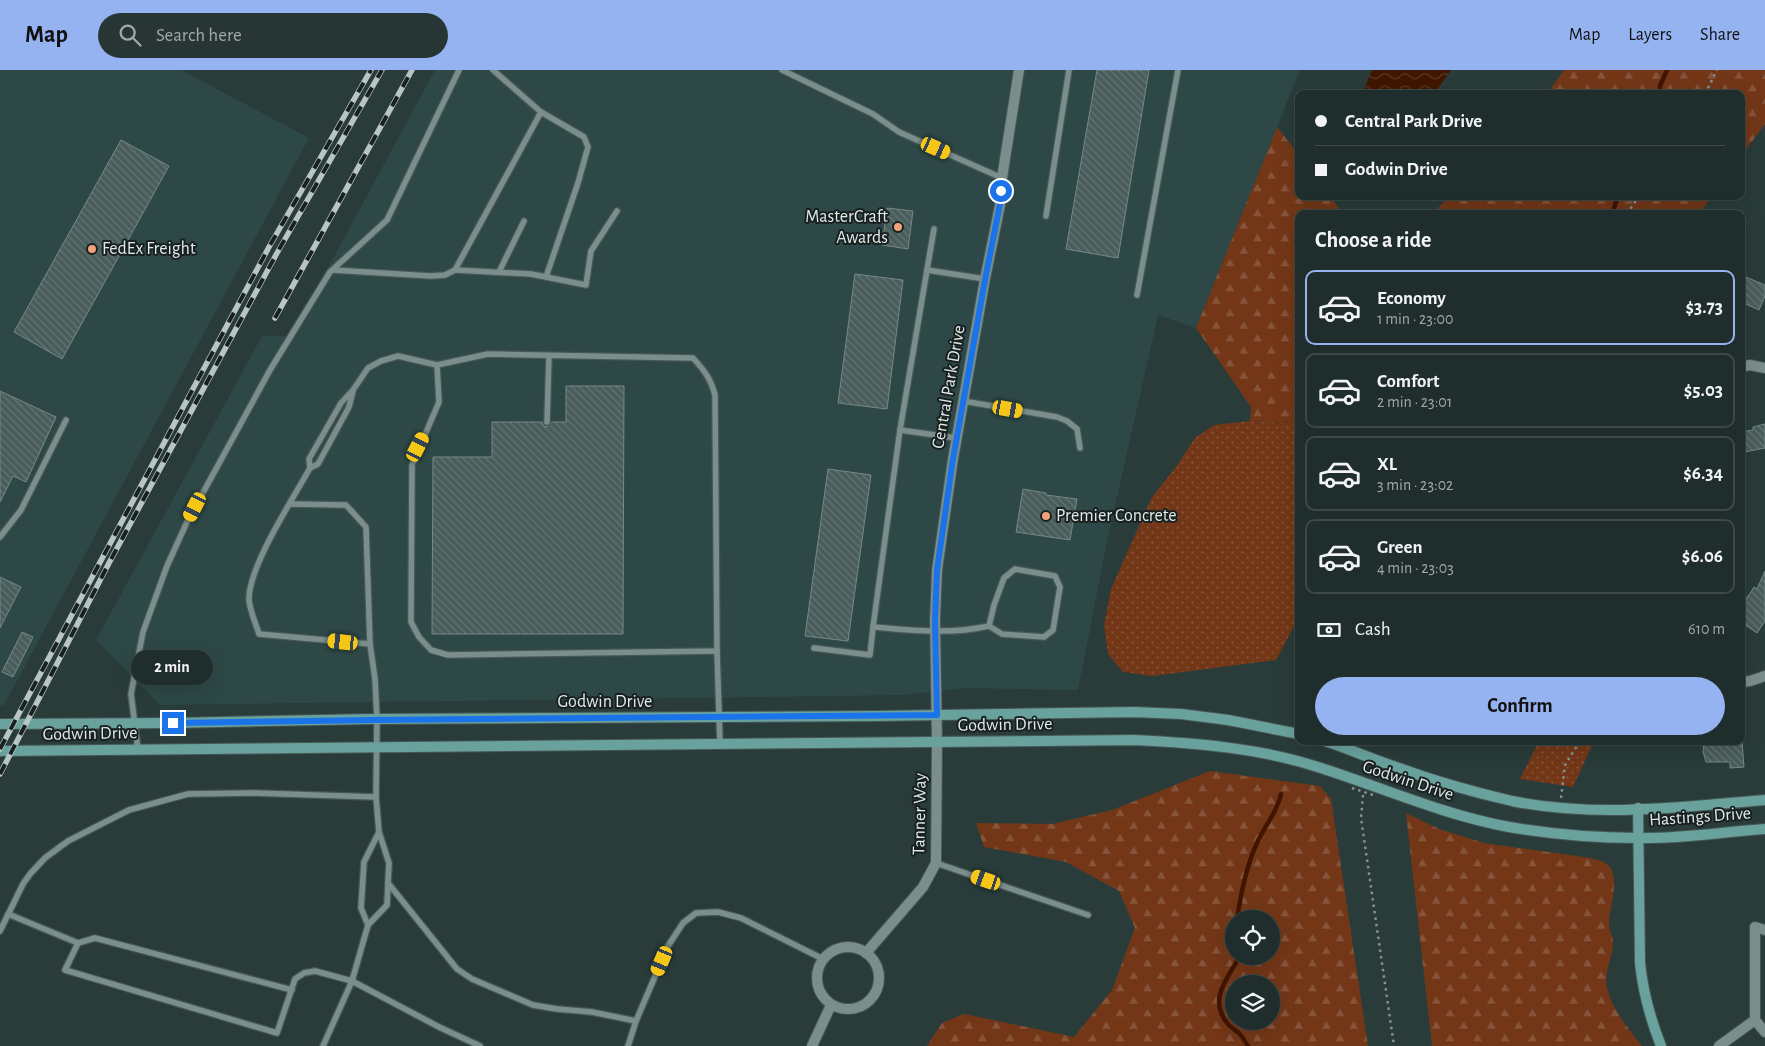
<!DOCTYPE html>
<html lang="en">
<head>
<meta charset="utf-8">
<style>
  body { margin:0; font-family:"Alegreya Sans",sans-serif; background:#273534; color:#f1f3f6; height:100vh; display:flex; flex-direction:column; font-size:19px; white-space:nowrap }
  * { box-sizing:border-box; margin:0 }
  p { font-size:16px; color:#a1a8a9 }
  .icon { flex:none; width:28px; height:28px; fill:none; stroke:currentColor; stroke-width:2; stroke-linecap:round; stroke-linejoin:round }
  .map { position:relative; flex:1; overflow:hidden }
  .side { position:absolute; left:1295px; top:140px; width:450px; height:535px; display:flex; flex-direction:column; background:#1f2d2c; border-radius:10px; box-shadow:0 5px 20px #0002,0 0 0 1px #3c4948 }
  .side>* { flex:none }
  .banner { position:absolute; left:1295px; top:20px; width:450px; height:110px; border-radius:10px; box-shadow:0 5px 20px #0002,0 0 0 1px #3c4948; display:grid; align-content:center; height:110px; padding:0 20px; background:#1f2d2c }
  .buttons { position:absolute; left:1225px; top:840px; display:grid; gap:10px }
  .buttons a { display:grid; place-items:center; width:55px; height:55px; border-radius:50%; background:#1f2d2c; box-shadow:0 5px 20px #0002,0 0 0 1px #3c4948; font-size:25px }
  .end { position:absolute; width:22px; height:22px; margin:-11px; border:6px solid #1a73e8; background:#fff; box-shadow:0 0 0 2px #fff }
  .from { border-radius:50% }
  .bubble { position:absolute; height:35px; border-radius:18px; background:#1f2d2c; box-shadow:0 5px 20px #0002,0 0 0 1px #3c4948; font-size:16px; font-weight:700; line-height:35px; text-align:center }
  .car { position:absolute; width:15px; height:30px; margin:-15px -8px; border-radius:6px; box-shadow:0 0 4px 1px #0007; background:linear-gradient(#f5c518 24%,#345 0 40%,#f5c518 0 76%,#345 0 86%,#f5c518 0) }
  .banner b { display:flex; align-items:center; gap:18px; height:48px; font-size:19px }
  .banner b+b { border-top:1px solid #3c4948 }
  .banner i { width:12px; height:12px; background:#f1f3f6 }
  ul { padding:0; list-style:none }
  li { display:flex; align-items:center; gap:15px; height:75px; margin:0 10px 8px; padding:0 10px; border:2px solid #3c4948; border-radius:10px }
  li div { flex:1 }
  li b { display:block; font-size:19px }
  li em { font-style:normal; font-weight:700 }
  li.on { border-color:#95b2f1 }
  li>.icon { width:45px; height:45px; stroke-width:1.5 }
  h2 { padding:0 20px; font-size:22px; line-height:60px }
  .pay { display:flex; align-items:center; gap:12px; height:55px; padding:0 20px; font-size:19px }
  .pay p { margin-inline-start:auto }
  .button { display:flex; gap:10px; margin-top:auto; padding:10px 20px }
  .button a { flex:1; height:58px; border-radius:30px; background:#95b2f1; color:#111; font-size:20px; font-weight:700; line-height:58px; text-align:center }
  header { display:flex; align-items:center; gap:30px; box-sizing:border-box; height:70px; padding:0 25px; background:#95b2f1; color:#111 }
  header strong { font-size:24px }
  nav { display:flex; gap:28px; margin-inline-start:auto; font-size:18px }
  .search { width:350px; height:45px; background:#273534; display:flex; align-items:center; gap:12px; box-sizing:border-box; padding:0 18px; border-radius:28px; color:#a1a8a9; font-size:19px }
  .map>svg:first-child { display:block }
</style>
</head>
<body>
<header>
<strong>Map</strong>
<div class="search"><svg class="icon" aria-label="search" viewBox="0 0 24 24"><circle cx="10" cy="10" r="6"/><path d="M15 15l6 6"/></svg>Search here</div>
<nav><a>Map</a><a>Layers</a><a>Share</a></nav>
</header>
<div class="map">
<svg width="1765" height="976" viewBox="0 0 1765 976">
  <defs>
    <pattern id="grass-dots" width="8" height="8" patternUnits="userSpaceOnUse" patternTransform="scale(1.25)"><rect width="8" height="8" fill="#733718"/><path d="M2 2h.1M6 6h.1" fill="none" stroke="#86543a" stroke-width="1.8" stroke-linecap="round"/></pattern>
    <pattern id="forest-firs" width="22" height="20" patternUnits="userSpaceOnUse" patternTransform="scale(1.25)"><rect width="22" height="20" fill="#733718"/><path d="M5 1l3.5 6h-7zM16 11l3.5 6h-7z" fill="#86543a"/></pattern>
    <pattern id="water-waves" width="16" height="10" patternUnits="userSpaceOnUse" patternTransform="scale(1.25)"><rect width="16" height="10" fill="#401600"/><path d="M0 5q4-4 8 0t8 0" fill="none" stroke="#5b3825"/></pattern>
    <pattern id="building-back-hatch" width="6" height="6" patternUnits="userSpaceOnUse" patternTransform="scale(1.25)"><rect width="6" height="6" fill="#495d5b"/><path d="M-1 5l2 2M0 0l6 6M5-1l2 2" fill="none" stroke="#637473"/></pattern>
  </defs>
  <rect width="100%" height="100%" fill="#293c3a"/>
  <g fill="#2d4846">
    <path d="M0 0H181L309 68 4 635H0Z"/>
    <path d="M435 0H1300L1196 258 1158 245 1107 472 1078 620 967 618 904 625 160 635 96 570 262 266H291Z"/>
  </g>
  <g fill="url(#grass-dots)">
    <path d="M1250 351 1299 354V547L1276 590 1152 606 1123 602 1108 584 1104 556 1111 519 1152 427 1176 397 1195 368 1214 355Z"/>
    <path d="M1539 671H1594L1573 717 1520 709Z"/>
  </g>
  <g fill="url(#forest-firs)" fill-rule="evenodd">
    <path d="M1564 0H1765V54L1741 86V24H1547Z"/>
    <path d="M1277 57 1299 85V126H1330L1340 140 1365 144H1299V354L1250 351 1251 337 1196 258Z"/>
    <path d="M1450 126H1712L1699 144H1432Z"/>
    <path d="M1210 701 1320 716 1331 729 1368 976H927L942 953 964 944 1074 967 1112 920 1135 858 1119 821 1066 792 984 777 976 753 1052 754 1112 740ZM1234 849H1271V886H1234ZM1234 914H1271V951H1234Z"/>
    <path d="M1406 743 1439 759 1484 773 1591 788C1597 790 1605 791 1609 796 1621 811 1608 840 1609 856 1609 861 1613 866 1613 871 1613 887 1604 901 1607 917 1611 939 1629 959 1642 976H1432Z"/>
  </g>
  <path fill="url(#water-waves)" d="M1372 0H1451L1434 24H1362Z"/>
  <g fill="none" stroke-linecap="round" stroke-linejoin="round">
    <g stroke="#401600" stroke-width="4.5">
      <path d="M1659 24 1660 16 1667 0"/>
      <path d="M1612 144 1618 126"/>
      <path d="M1297 626 1299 611"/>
      <path d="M1237 849C1241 823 1246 796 1257 773 1265 755 1277 743 1281 724"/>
      <path d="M1240 886C1228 908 1208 928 1227 953 1230 957 1235 960 1239 963 1243 967 1245 972 1248 976"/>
    </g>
  </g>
  <g fill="url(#building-back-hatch)" stroke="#758a88">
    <path d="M1097 0H1149L1118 188 1066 179Z"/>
    <path d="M121 70 169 96 62 289 14 262Z"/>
    <path d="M887 138 913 141 908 179 882 175Z"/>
    <path d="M855 204 903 210 887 339 838 333Z"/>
    <path d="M1741 205 1765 215V226L1759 240 1741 232Z"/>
    <path d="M566 316H624L623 564H432L433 387H492V352H542L544 356 547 357 552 352H566Z"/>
    <path d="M0 321 56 347 26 412 13 406 0 432Z"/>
    <path d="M1765 354V378L1744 382 1741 362 1753 360V357Z"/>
    <path d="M828 399 871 405 848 571 805 566Z"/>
    <path d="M1023 419 1046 423V425L1077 429 1070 470 1016 462Z"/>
    <path d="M1765 501V551L1757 563 1741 552V537L1754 517 1757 519Z"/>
    <path d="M0 507 21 517 0 558Z"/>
    <path d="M22 562 33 567 13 607 2 602Z"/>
    <path d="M1704 671H1742L1744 697 1730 698V692H1706L1703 682Z"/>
  </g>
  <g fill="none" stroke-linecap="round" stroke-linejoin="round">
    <defs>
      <g id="lane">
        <path d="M782 0 873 44 899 62 1002 108"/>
        <path d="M541 42 584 67 588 77 578 113 546 207"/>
        <path d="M1046 146 1069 0"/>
        <path d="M333 200 431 206 445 205 455 200 541 42 493 0"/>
        <path d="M455 200 531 204 586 215 591 181 617 141"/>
        <path d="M927 200 934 159"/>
        <path d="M499 202 524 151"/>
        <path d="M985 209 927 200 900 360 873 557C914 560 948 565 989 556L1002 564 1044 567 1053 560 1060 517 1055 506 1015 499 1004 508 994 535 989 556"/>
        <path d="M1137 225 1178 0"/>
        <path d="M963 331 1057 347 1067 351 1077 359 1080 378"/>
        <path d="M547 352 549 286"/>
        <path d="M900 360 956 368"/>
        <path d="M310 398 318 394 349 337 353 321"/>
        <path d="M290 434 346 435 366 457 370 574"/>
        <path d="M0 467 21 440 66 350"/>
        <path d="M814 578 870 585 873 557"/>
        <path d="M717 581 720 674"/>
        <path d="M138 680 131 624 143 562 167 496 187 452 270 300 330 202 387 150 459 0"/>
        <path d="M376 727 379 762 389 793 387 835 368 855 361 838 364 792 379 762"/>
        <path d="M936 793 1088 845"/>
        <path d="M388 813 457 899 472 909 533 935 557 939 592 942 636 951"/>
        <path d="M8 844 78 873 65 900 277 963 295 909 304 903 315 901 352 911 323 976"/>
        <path d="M368 855 352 911 439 957 480 976"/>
        <path d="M0 861 23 814 30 804 45 788 68 771 129 740 188 724 254 723 376 727 377 649 375 609 370 574 259 564C256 554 250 541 249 530 248 497 293 429 310 398L309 389 341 333 353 320 368 298 381 291 398 286 437 295 488 284 693 288C704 300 711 309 715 325L717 581 448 585 431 580 419 567 411 552 412 395 439 332 437 295"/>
        <path d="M78 873 95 868 292 920"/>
        <path d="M628 976 636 951 668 876 683 853 696 843 718 842 741 848 823 889"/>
      </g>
      <g id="street">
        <path d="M1741 297 1750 295 1765 298"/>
        <path d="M1741 612 1750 611 1765 606"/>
        <path d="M1765 860 1755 857V950L1765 962"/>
        <circle cx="848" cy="908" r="31"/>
        <path d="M866 883 923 817 936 793 937 672 935 550 937 500 953 389 985 209 1000 135 1002 108 1019 0"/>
        <path d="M812 976 831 935"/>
        <path d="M1719 976 1755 950"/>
      </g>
      <g id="secondary">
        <path d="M0 654 173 653 372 649 877 646 1134 642 1181 644 1228 650 1299 664"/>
        <path d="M1325 671C1349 679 1372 689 1396 697 1434 711 1473 722 1512 731 1595 748 1682 737 1765 730"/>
        <path d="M0 681 1134 670C1196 673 1261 678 1321 698 1383 718 1444 745 1509 757 1550 764 1594 768 1637 768 1679 769 1722 762 1765 759"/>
        <path d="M1638 738 1640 893C1643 922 1650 948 1661 976"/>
      </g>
    </defs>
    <use href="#lane" stroke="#475755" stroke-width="8"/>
    <use href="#street" stroke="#475755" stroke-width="12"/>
    <use href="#secondary" stroke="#475755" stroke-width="12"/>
    <g stroke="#839291" stroke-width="2.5" stroke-dasharray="2.5 4" stroke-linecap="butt">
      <path d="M1705 24 1717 0"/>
      <path d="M1627 144 1639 126"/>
      <path d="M1363 725 1361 748 1394 976"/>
      <path d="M1561 728 1565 695 1580 671"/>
    </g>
    <use href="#lane" stroke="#7a8e8c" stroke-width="5.5"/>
    <use href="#street" stroke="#7a8e8c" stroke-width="10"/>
    <use href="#secondary" stroke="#69a19d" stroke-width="10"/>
    <defs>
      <g id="rail">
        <path d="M275 248 412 0"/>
        <path d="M0 679 269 177 371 0"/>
        <path d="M0 704 109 493 277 183 382 0"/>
      </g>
    </defs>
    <use href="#rail" stroke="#b8c5c3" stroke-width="5.5"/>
    <use href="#rail" stroke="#182120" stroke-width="4" stroke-dasharray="11" stroke-linecap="butt"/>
    <path stroke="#839291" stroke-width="2.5" stroke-dasharray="2.5 4" stroke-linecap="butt" d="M1352 718 1373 725"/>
  </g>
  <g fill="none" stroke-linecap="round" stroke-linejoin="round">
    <path stroke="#1a73e8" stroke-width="6" d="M173 653 372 650 937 645 935 550 937 500 953 389 985 210 1000 134 1001 121"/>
  </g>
  <g fill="#f1a17c" stroke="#182120" stroke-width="2">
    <circle cx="898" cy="157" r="5"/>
    <circle cx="92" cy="179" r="5"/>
    <circle cx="1046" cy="446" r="5"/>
  </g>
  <g text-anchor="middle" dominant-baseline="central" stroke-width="4" stroke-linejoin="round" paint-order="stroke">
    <g font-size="18" fill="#dfeae9" stroke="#182120" text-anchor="start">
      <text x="888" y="147" text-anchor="end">MasterCraft<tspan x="888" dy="21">Awards</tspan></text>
      <text x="102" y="179">FedEx Freight</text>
      <text x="1056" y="446">Premier Concrete</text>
    </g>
    <g font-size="18" fill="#dfeae9" stroke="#182120">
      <text transform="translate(949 317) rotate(-80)">Central Park Drive</text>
      <text x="605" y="632">Godwin Drive</text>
      <text transform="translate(1005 655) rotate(-1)">Godwin Drive</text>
      <text transform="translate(90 664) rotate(-1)">Godwin Drive</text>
      <text transform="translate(1408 711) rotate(18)">Godwin Drive</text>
      <text transform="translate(920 744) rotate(-89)">Tanner Way</text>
      <text transform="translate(1700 747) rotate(-4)">Hastings Drive</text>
    </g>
  </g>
</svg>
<div class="buttons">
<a><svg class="icon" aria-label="locate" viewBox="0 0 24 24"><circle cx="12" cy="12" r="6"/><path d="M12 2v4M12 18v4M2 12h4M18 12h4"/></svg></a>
<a><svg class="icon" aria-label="layers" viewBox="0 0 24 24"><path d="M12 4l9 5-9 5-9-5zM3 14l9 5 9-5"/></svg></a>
</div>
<i class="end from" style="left:1001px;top:121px"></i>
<i class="end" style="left:173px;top:653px"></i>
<div class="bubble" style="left:131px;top:580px;width:82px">2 min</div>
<i class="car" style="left:936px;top:78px;rotate:114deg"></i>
<i class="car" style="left:1008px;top:339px;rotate:100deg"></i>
<i class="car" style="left:418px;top:377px;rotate:27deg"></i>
<i class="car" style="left:195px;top:437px;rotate:207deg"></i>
<i class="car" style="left:343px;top:572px;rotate:276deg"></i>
<i class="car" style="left:986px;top:810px;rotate:289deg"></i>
<i class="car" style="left:662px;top:891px;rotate:203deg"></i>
<div class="banner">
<b><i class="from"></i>Central Park Drive</b>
<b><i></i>Godwin Drive</b>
</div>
<section class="side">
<h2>Choose a ride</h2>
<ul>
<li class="on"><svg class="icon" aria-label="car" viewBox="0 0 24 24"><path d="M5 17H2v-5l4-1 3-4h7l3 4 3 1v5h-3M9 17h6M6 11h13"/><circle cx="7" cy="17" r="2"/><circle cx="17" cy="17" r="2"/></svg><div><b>Economy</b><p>1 min · 23:00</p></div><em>$3.73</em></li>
<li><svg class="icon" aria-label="car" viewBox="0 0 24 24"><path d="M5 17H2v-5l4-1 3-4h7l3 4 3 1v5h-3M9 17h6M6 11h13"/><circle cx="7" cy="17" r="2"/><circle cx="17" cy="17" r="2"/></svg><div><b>Comfort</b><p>2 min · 23:01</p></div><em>$5.03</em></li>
<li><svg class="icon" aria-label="car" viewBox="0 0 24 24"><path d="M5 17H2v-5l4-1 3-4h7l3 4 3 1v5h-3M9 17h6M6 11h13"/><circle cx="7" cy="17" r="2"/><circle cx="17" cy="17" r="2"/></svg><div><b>XL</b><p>3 min · 23:02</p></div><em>$6.34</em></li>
<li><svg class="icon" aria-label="car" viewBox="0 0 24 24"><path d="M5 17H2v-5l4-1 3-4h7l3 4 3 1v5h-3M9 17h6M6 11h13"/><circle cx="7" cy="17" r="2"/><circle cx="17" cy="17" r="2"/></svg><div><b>Green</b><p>4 min · 23:03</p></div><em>$6.06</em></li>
</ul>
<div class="pay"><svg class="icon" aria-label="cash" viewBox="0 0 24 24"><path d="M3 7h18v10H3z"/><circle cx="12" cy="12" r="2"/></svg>Cash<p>610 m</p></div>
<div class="button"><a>Confirm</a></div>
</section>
</div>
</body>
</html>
